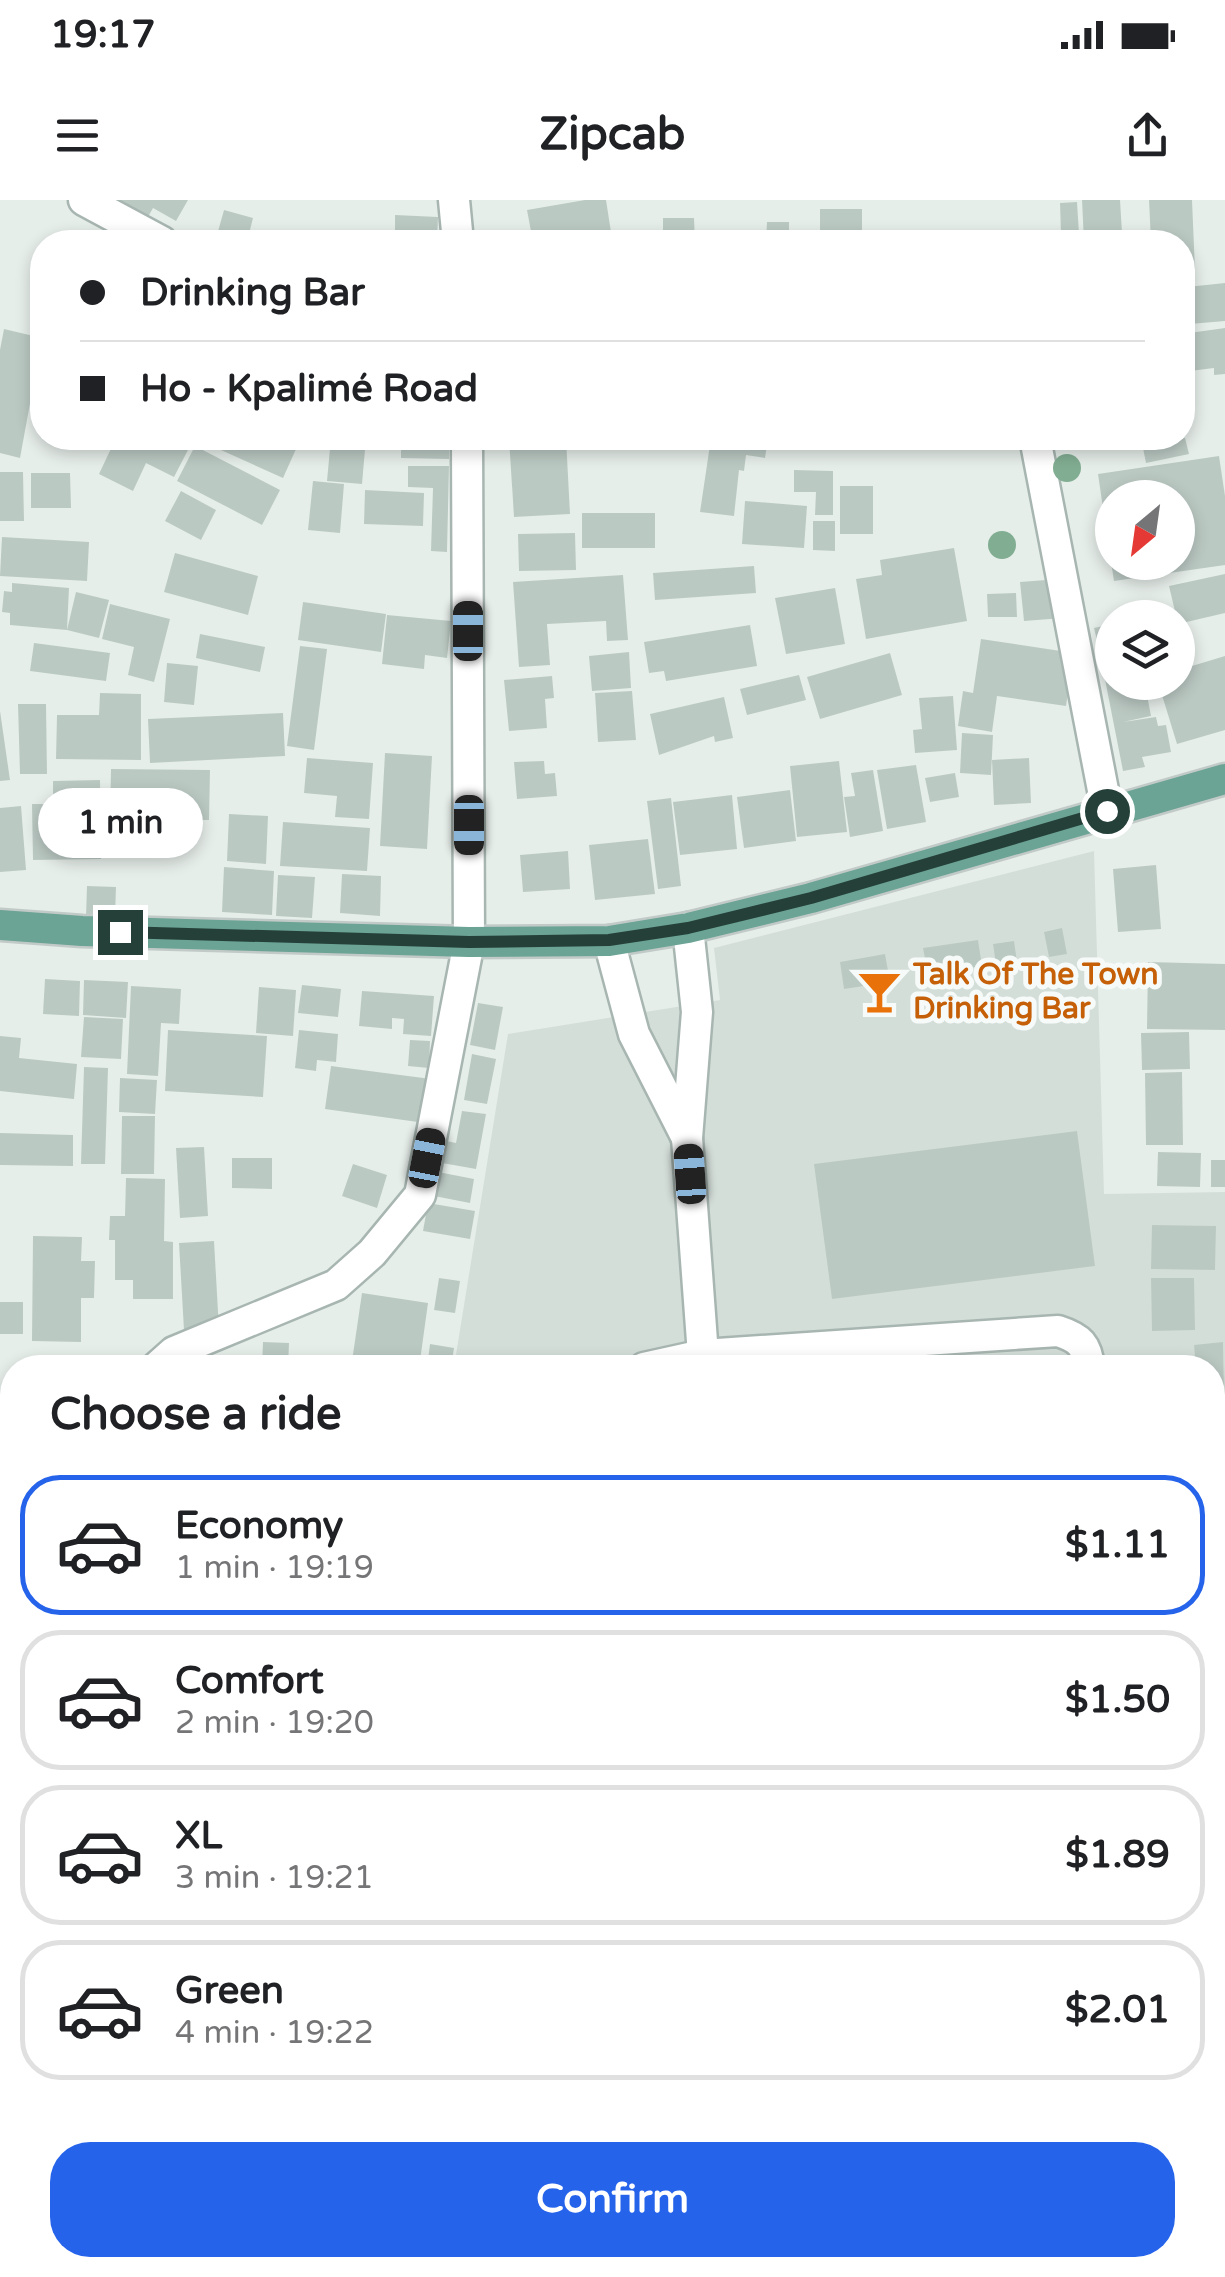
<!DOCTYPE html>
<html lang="en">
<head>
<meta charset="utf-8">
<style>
  body { margin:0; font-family:"Varela Round",sans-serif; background:#f2f2f2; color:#202124; height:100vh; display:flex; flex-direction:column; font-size:38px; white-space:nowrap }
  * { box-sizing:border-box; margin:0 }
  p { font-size:32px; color:#757577 }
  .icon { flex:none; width:55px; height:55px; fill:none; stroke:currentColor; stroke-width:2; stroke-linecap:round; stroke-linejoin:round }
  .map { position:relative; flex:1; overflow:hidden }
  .drawer { position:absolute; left:0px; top:1155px; width:1225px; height:922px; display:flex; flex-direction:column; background:#fff; border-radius:40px 40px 0 0; box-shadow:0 5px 15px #0003 }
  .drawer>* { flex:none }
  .top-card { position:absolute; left:30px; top:30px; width:1165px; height:220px; border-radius:40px; box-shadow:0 5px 15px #0003; display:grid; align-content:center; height:220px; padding:0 50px; background:#fff }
  .needle { width:65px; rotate:209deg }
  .controls { position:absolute; left:1095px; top:280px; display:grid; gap:20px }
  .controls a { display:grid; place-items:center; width:100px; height:100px; border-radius:50%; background:#fff; box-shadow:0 5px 15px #0003; font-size:50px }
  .end { position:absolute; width:45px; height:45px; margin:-22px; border:12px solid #254039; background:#fff; box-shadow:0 0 0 5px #fff }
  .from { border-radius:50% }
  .bubble { position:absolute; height:70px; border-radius:35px; background:#fff; box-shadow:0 5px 15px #0003; font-size:32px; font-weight:700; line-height:70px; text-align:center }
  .car { position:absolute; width:30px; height:60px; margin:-30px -15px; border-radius:12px; box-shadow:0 0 8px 2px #0007; background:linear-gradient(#222 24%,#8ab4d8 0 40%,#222 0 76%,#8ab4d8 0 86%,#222 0) }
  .top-card b { display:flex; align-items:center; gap:35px; height:95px; font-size:38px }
  .top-card b+b { border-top:2px solid #e0e0e0 }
  .top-card i { width:25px; height:25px; background:#202124 }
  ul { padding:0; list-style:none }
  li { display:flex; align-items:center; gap:30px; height:140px; margin:0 20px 15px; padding:0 30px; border:5px solid #e0e0e0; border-radius:40px }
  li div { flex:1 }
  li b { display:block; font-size:38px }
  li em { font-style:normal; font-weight:700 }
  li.active { border-color:#2563eb }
  li>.icon { width:90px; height:90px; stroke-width:1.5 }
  h2 { padding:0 50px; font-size:45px; line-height:120px }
  .button { display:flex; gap:20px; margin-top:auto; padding:20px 50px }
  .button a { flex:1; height:115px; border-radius:40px; background:#2563eb; color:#fff; font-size:40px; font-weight:700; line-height:115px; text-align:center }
  .status { display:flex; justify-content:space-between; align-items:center; height:70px; padding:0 50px; background:#fff; direction:ltr }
  .status svg { height:28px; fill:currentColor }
  header { display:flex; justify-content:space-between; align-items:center; height:130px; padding:0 50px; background:#fff; font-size:45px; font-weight:700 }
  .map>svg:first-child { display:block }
</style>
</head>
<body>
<div class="status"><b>19:17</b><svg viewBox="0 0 49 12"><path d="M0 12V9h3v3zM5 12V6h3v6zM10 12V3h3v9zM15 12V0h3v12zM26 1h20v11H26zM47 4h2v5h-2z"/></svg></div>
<header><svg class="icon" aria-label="menu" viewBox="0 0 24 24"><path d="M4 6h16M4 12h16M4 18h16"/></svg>Zipcab<svg class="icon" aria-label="share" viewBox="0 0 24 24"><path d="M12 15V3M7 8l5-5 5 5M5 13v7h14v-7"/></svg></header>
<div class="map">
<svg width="1225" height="2077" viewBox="0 0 1225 2077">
  <rect width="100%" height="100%" fill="#e6eeea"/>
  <path fill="#d4ded9" d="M1094 651 1104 994 1225 992V2077H251L250 2065H1212V1168L454 1167 508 834 720 800 714 748Z"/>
  <g fill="#bbc9c3">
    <path d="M118 0H188L176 21 153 8 148 17Z"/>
    <path d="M585 0H606L611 32 585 36 584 30 556 35 557 41 533 42 527 10Z"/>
    <path d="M1082 0H1120L1122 33 1145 32 1146 42H1084Z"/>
    <path d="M1149 0H1192L1195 70 1182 71V42H1151Z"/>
    <path d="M1077 2 1079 34 1061 35 1060 3Z"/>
    <rect x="820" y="9" width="42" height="33"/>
    <path d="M224 10 253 18 247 42H215Z"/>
    <path d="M395 15 438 17 437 42H395Z"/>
    <path d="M663 18H694L695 42H663Z"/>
    <path d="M767 22H789V42H766Z"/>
    <path d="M709 33 764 34V42H709Z"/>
    <path d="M1225 83V121L1190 124 1187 87Z"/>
    <path d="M1225 128V174L1214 175V168L1182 172V134Z"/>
    <path d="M4 129 42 138 20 258 0 253V150Z"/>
    <path d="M116 238H173L190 246 174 277 146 263 133 291 99 274Z"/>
    <path d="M203 238H301L283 278 201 241Z"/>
    <path d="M331 238H366L362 284 327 281Z"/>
    <path d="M401 238H449V259L401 258Z"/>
    <path d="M509 238H566L570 314 514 317Z"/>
    <path d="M711 238H768L765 258 746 255 744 271 739 270 734 316 700 312Z"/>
    <path d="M1141 238H1185L1189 254 1146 263Z"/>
    <path d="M195 246 280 290 262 325 177 281Z"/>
    <path d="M1219 256 1225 296V365L1114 381 1111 362H1178V335L1186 334 1178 298H1112L1110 356 1098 274Z"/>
    <path d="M408 266H449L447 352 431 351 433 288 408 287Z"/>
    <path d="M794 270 833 271V315H815L816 292H794Z"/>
    <path d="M0 272H23L24 321H0Z"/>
    <path d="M31 273H70L71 308H31Z"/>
    <path d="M313 281 344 284 340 333 308 330Z"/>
    <rect x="840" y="286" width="33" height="48"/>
    <path d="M365 290 424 293 423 326 364 324Z"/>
    <path d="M181 291 216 310 201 340 165 321Z"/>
    <path d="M745 301 807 306 804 348 742 344Z"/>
    <rect x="582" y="313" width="73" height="35"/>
    <path d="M813 321H835V351L813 350Z"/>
    <path d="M575 333 576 370 519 371 518 334Z"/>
    <path d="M2 337 89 342 87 381 0 376Z"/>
    <path d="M954 348 967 421 866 439 856 379 882 375 880 360Z"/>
    <path d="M175 353 258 376 248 415 164 392Z"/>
    <path d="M754 366 756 393 655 400 653 373Z"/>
    <path d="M1225 374V413L1178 424 1169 386Z"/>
    <path d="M623 375 628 440 607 441 606 421 547 424 550 465 519 467 513 382Z"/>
    <path d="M1059 379 1063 418 1024 421 1020 382Z"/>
    <path d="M12 383 69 388 67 430 10 425V413L2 412 4 391 12 392Z"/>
    <path d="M835 388 845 444 786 454 775 398Z"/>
    <path d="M76 392 109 400 99 438 67 430Z"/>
    <path d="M1016 393 1017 417H988L987 394Z"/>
    <path d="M303 402 386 414 381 452 298 440Z"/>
    <path d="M110 404 170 419 154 482 128 475 134 447 102 439Z"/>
    <path d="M387 415 451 421 447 458 425 455 424 469 382 464Z"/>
    <path d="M1112 424V454L1101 457 1094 428Z"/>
    <path d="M750 425 757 466 666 481 664 471 649 473 644 442Z"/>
    <path d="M200 434 265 447 260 472 196 458Z"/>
    <path d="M981 439 1074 453 1066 506 997 496 992 532 958 526 963 491 973 493Z"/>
    <path d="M34 443 110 453 106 481 30 471Z"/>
    <path d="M300 446 327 449 314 550 287 546Z"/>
    <path d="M629 452 631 488 592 491 589 456Z"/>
    <path d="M890 453 902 495 820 519 807 477Z"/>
    <path d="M1225 456V530L1177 544 1158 482H1178V457L1182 469Z"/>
    <path d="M1112 457V482H1145L1147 490 1138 492 1139 497 1147 495 1151 516 1123 522 1156 517 1158 526 1166 525 1171 552 1142 557 1145 567 1123 571 1101 459Z"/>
    <path d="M167 463 198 466 194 505 164 502Z"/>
    <path d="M799 475 806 500 747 515 740 489Z"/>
    <path d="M552 476 554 498 545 499 547 528 509 531 504 480Z"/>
    <path d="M632 491 636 540 598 542 595 493Z"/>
    <path d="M100 493 141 494V560L56 559 57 515H99Z"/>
    <path d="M953 496 957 550 915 553 913 530 922 529 919 498Z"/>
    <path d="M724 497 733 538 715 542 714 536 659 555 650 514Z"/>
    <path d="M18 504H46L47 574H20Z"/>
    <path d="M0 511 10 580 0 581Z"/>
    <path d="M283 513 285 556 150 563 148 519Z"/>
    <path d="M962 533 993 535 991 575 960 573Z"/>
    <path d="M385 553 432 556 427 649 380 646Z"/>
    <path d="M307 558 373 563 369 619 335 617 337 596 304 593Z"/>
    <path d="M1029 558 1031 603 994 605 992 560Z"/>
    <path d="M544 561 545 574 555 573 557 596 517 599 514 562Z"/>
    <path d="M839 561 847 632 797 637 790 566Z"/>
    <path d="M916 565 926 622 887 629 877 570Z"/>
    <path d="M111 569 210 570 209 620 110 619Z"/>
    <path d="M873 570 883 631 850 637 844 597 855 596 851 573Z"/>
    <path d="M955 573 959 597 930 602 925 578Z"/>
    <path d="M100 580 101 659 33 660 32 604H53V581Z"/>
    <path d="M790 590 796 641 744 648 737 597Z"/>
    <path d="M732 595 737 649 680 655 673 602Z"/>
    <path d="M671 598 681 686 658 689 647 601Z"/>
    <path d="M21 606 26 670 0 672V608Z"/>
    <path d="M229 614 268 616 266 664 227 661Z"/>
    <path d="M283 622 370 628 367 671 280 666Z"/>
    <path d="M648 639 655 694 595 700 589 645Z"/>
    <path d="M568 651 570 689 523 692 520 655Z"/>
    <path d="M1156 665 1161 729 1118 732 1113 669Z"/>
    <path d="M224 667 274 671 272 715 222 712Z"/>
    <path d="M342 674 381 676 380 716 340 713Z"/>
    <path d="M278 675 315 677 312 718 276 716Z"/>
    <path d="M87 686 116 687 115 717H86Z"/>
    <path d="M1062 728 1067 754 1049 757 1044 732Z"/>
    <path d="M978 740 982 766 928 774 923 748Z"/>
    <path d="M1014 741 1017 762 996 764 993 744Z"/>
    <path d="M885 754 890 782 844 789 840 762Z"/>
    <path d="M1148 762 1225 764V830L1147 829Z"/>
    <path d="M45 779 80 781 79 816 43 814Z"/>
    <path d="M84 780 128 782 126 818 83 815Z"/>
    <path d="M302 785 341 789 338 817 298 813Z"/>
    <path d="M131 786 181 789 179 824 161 823 158 876 127 874Z"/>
    <path d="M259 787 296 790 293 836 256 833Z"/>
    <path d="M362 791 434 796 431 836 403 834 404 819 392 818V829L359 826Z"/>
    <path d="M478 803 503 807 495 850 470 845Z"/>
    <path d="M84 817 123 819 121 859 81 857Z"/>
    <path d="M168 830 267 836 263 897 165 891Z"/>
    <path d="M299 830 338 834 336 862 317 860 316 871 295 868Z"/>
    <path d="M1189 832 1190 869 1142 870 1141 833Z"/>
    <path d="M0 836 21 838 19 858 77 864 74 899 0 891Z"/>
    <path d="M410 840 430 841 429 868 408 866Z"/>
    <path d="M472 854 496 859 487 904 464 900Z"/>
    <path d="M331 866 431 879 425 923 325 909Z"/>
    <path d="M84 867 108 868 105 964H81Z"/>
    <path d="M1182 872 1183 945H1146L1145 873Z"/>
    <path d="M120 878 157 880 155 914 119 912Z"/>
    <path d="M462 911 486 914 476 969 442 963 446 941 456 943Z"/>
    <path d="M122 916H155L154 974H121Z"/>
    <path d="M1077 931 1095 1066 832 1099 814 964Z"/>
    <path d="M0 933 73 935V966L0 965Z"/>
    <path d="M204 947 208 1016 180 1018 176 948Z"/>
    <path d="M1158 952 1201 953 1200 987 1157 986Z"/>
    <path d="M232 958H272V989L232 988Z"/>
    <rect x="1211" y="960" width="14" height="27"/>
    <path d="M353 964 387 975 377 1008 342 996Z"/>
    <path d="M433 971 474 979 470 1003 429 995Z"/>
    <path d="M126 978 165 979 164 1041 173 1042V1099H133V1080H115V1040H109L110 1016H125Z"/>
    <path d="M428 1003 475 1011 470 1039 423 1031Z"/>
    <path d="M1152 1025 1216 1026 1215 1070 1151 1069Z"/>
    <path d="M33 1036 82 1037 81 1061H95L94 1098H81V1142L32 1141Z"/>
    <path d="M214 1041 219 1129 184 1130 179 1043Z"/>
    <path d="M439 1078 460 1081 455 1113 434 1110Z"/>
    <path d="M1151 1078H1194L1195 1130 1152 1131Z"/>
    <path d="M362 1093 428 1103 419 1168H351Z"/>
    <rect x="0" y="1102" width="23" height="32"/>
    <path d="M263 1142 289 1143 288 1168H262Z"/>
    <path d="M1223 1142 1225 1256 1212 1257V1168H1196L1194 1145Z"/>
    <path d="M430 1144 454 1148 451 1168H427Z"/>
    <path d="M303 1155 342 1159 341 1168H302Z"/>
    <path d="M0 1210H12V1285L0 1286Z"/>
    <path d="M0 1309H12V1428L0 1429Z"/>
    <path d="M1225 1352V1389L1212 1391V1354Z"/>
    <path d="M1225 1414V1476L1212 1478V1416Z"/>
    <path d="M1223 1528 1225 1625 1212 1627V1529Z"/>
    <path d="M1225 1666V1723L1217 1724 1222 1754 1212 1755V1668Z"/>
    <path d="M0 1739 12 1741V1778L0 1776Z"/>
    <path d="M0 1781 12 1782V1825L0 1824Z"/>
    <path d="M0 1829 12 1830V1885L0 1884Z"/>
    <path d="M1225 1886V1937L1212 1938V1888Z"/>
    <path d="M1225 2043V2077H1087L1086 2065H1212V2045Z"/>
    <path d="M490 2065H551L552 2077H490Z"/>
    <path d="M833 2065 834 2077H751L750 2068Z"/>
  </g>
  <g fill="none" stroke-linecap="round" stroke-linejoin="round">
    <defs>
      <g id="minor">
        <path d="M84 0 162 42"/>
        <path d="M454 0 458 42"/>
        <path d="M1035 238 1107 611"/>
        <path d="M688 728 697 812 687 938 703 1155"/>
        <path d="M609 741 634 834 687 938"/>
        <path d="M156 1168 174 1152 336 1085 372 1053 420 995 469 742 467 238"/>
        <path d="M644 1168 703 1155 1058 1131C1080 1138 1087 1145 1089 1168"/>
        <path d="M1212 1402 1225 1408"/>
        <path d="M0 1480 12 1478"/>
        <path d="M1212 1643 1225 1638"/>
        <path d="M684 2065V2077"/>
        <path d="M18 2077 19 2065"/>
      </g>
      <path id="major" d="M0 725 82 731 469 742 609 741 688 728 811 698 1225 579"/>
    </defs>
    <use href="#minor" stroke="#a8b6b1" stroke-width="35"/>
    <use href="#major" stroke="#c2cac8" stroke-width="35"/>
    <use href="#minor" stroke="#fff" stroke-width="30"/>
    <use href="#major" stroke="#6ba394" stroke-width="30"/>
  </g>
  <g fill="#81ad92">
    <circle cx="1067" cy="268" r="14"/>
    <circle cx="1002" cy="345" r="14"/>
  </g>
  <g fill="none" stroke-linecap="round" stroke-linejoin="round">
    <path stroke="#254039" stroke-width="12" d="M120 732 469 742 609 740 688 728 811 698 1107 611"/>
  </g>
  <defs>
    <symbol id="bar-bare" viewBox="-9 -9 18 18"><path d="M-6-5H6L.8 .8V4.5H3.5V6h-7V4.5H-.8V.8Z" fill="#e8710a" stroke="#f6faf8" stroke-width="2.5" paint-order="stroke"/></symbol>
  </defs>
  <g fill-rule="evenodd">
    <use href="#bar-bare" x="848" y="760" width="63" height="63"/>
  </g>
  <g text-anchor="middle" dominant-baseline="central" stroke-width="10" stroke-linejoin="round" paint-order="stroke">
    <g font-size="30" font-weight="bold" fill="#c56008" stroke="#f6faf8" text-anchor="start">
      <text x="913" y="774">Talk Of The Town<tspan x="913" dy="34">Drinking Bar</tspan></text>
    </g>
  </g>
</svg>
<div class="controls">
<a><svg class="needle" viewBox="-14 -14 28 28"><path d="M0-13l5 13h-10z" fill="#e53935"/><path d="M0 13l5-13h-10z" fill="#757577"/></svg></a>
<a><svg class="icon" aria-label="layers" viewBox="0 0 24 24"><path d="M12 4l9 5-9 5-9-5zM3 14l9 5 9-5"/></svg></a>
</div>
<i class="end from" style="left:1107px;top:611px"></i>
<i class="end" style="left:120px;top:732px"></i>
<div class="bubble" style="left:38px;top:588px;width:165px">1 min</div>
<i class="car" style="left:468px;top:431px;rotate:0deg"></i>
<i class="car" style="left:469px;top:625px;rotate:180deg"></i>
<i class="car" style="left:427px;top:958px;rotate:11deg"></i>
<i class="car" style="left:690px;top:974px;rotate:356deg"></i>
<div class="top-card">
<b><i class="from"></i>Drinking Bar</b>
<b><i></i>Ho - Kpalimé Road</b>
</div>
<section class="drawer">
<h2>Choose a ride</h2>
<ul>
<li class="active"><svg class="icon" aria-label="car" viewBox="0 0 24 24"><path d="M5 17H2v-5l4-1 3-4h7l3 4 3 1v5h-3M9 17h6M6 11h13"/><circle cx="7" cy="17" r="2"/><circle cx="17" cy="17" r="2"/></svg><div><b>Economy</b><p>1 min · 19:19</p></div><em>$1.11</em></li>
<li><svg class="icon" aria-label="car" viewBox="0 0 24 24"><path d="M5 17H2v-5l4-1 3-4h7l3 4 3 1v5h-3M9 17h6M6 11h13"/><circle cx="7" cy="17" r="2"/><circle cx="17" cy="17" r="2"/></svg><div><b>Comfort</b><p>2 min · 19:20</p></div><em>$1.50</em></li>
<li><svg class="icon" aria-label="car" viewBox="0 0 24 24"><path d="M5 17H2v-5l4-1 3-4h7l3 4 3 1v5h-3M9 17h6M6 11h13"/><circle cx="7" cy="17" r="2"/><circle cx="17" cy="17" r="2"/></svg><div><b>XL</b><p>3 min · 19:21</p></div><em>$1.89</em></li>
<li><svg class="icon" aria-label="car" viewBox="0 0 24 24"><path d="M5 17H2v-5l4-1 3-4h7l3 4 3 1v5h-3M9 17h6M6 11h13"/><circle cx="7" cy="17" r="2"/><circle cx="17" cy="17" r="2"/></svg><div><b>Green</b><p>4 min · 19:22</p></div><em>$2.01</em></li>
</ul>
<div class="button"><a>Confirm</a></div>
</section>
</div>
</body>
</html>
